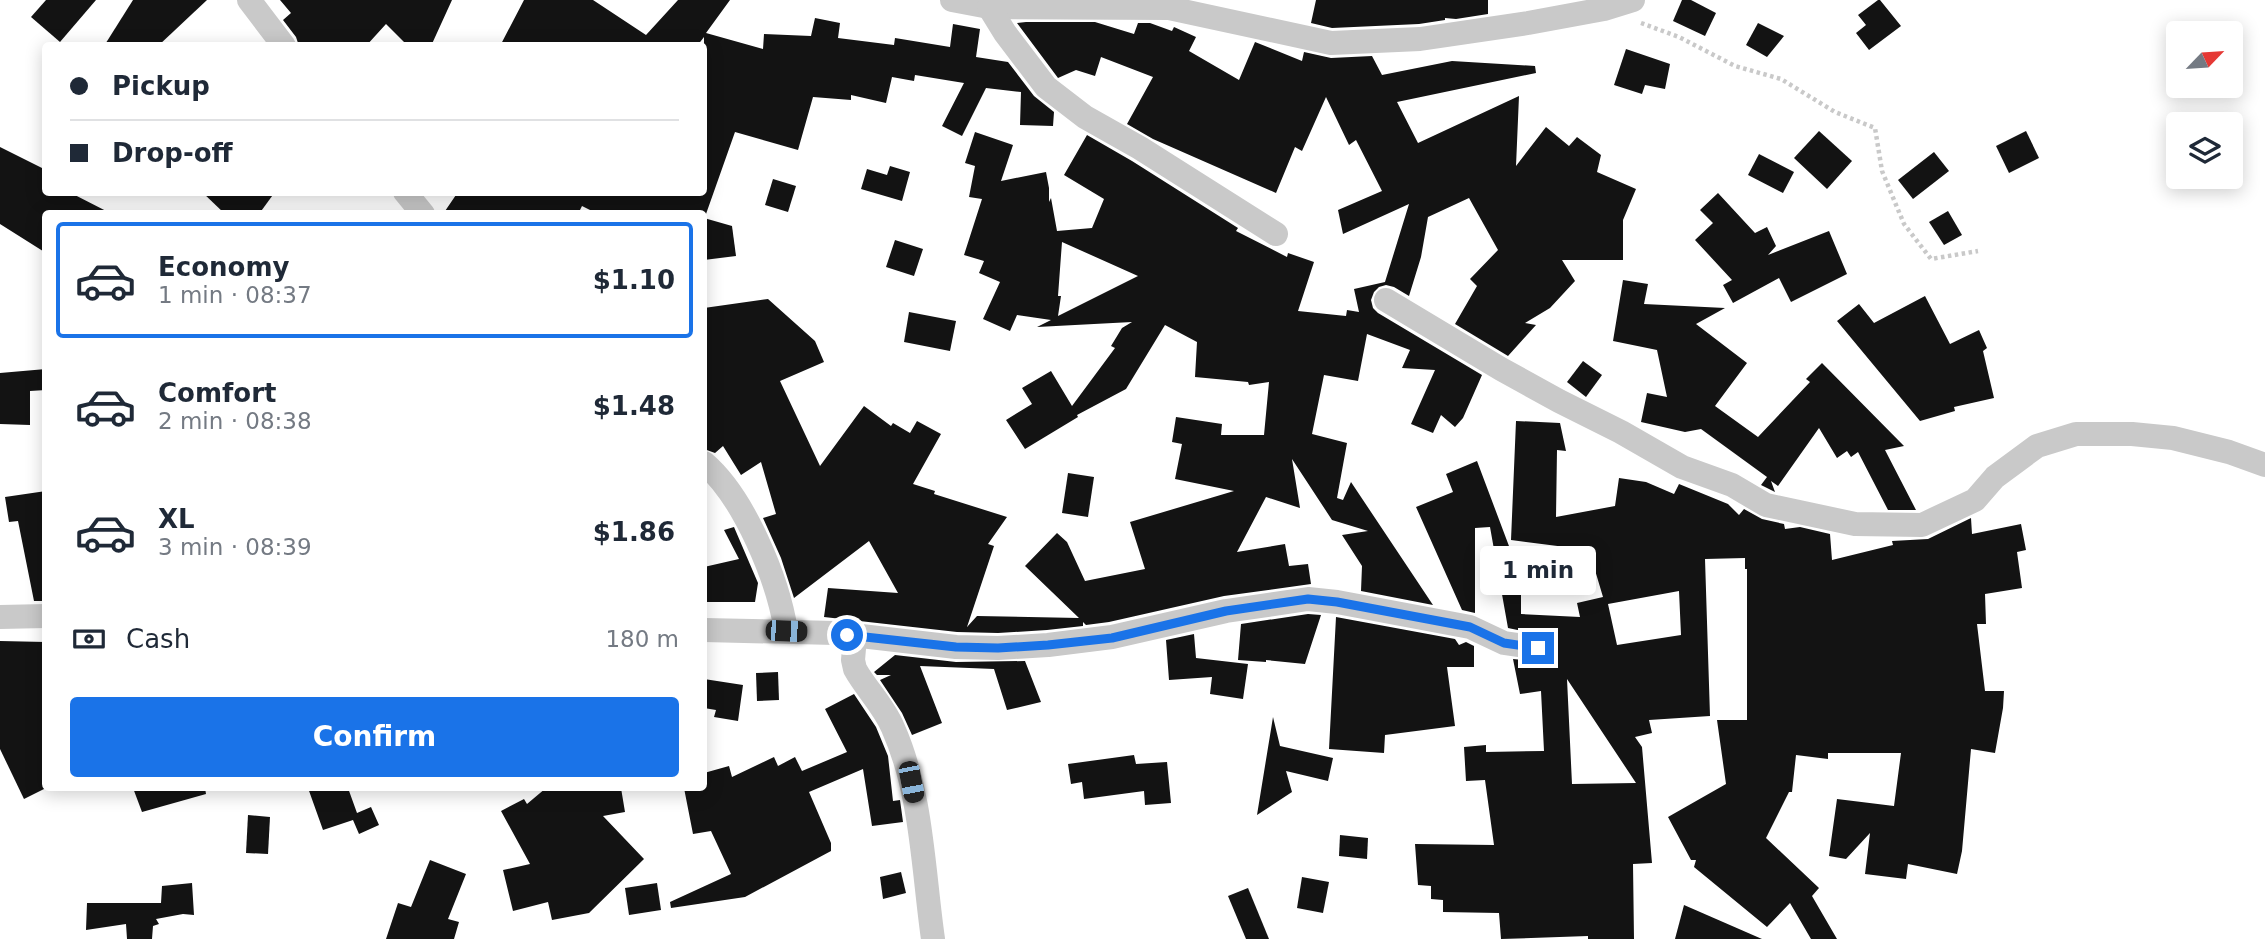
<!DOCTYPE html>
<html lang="en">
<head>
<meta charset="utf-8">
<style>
  body { margin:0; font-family:"DejaVu Sans",sans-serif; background:#f2f2f3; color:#1f2937; height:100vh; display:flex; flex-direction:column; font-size:26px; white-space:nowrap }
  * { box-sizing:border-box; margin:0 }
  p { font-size:23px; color:#747a83 }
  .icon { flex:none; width:38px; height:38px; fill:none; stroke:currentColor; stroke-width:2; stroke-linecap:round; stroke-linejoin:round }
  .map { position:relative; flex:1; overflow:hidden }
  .sheet { position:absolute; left:42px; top:210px; width:665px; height:581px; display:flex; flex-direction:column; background:#fff; border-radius:7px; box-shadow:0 4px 18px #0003 }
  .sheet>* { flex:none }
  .hud { position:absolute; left:42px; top:42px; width:665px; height:154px; border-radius:7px; box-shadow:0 4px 18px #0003; display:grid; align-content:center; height:154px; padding:0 28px; background:#fff }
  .needle { width:46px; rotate:65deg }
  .tools { position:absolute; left:2166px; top:21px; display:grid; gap:14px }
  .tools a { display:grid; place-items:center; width:77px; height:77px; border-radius:7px; background:#fff; box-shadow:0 4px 18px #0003; font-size:35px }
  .end { position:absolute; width:32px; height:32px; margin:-16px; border:9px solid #1a73e8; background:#fff; box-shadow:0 0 0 4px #fff }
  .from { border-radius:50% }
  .bubble { position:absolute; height:49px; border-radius:7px; background:#fff; box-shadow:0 4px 18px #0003; font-size:23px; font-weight:600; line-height:49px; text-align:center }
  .car { position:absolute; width:21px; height:42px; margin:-21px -10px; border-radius:9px; box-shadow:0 0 5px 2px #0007; background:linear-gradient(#222 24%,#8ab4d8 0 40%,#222 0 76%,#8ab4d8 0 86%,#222 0) }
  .hud b { display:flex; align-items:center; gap:24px; height:66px; font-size:26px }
  .hud b+b { border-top:2px solid #e0e1e3 }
  .hud i { width:18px; height:18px; background:#1f2937 }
  ul { padding:12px 0 0; list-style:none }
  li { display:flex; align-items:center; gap:21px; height:116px; margin:0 14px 10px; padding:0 14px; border:4px solid transparent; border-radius:7px }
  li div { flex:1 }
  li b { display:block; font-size:26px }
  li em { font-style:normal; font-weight:600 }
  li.selected { border-color:#1a73e8 }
  li>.icon { width:63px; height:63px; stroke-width:1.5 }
  .pay { display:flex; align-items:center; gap:18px; height:77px; padding:0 28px; font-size:26px }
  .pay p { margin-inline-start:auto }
  .primary-button { display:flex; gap:14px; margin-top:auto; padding:14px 28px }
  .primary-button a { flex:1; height:80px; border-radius:7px; background:#1a73e8; color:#fff; font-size:28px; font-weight:600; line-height:80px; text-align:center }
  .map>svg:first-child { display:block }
</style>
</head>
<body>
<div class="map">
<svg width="2265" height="939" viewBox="0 0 2265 939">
  <rect width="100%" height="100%" fill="#fff"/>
  <g fill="#131313" fill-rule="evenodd">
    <path d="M46 0H96L60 42 31 17Z"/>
    <path d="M133 0H207L158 46H104Z"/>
    <path d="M280 0H452L431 46H408L386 24 366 46H299L296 37 283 20 291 13Z"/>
    <path d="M524 0H593L646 35 678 0H730L706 33 763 49 764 34 811 36 815 18 840 23 838 38 894 45 895 38 950 47 953 24 980 29 976 57 1008 62 1034 96 1054 112 1053 126 1020 125 1021 92 986 88 962 136 942 126 964 83 915 75 914 81 892 77 886 103 851 95V100L813 97 798 150 735 132 706 214H598L582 206 578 214H443L458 192H704V37L697 46H500Z"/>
    <path d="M1316 0H1488V14L1456 19 1445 18V20L1419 24 1332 28 1311 23Z"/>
    <path d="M1682 0H1691L1716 13 1705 36 1673 21Z"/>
    <path d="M1878 0H1880L1901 26 1869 50 1856 33 1866 25 1858 15Z"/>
    <path d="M1026 22H1095L1134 34 1138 23H1150L1172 31 1174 27 1196 37 1189 51 1239 80 1255 42 1302 61 1304 52 1331 58 1372 56 1382 75 1452 61 1535 66 1536 73 1397 102 1418 143 1519 96 1516 166 1546 127 1569 146 1577 137 1601 155 1597 172 1636 189 1623 220V260H1562L1575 281 1550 308 1525 323 1536 325 1508 356 1455 324 1477 286 1470 279 1498 250 1469 198 1428 217 1421 257 1409 296 1394 287 1386 285 1379 287 1374 292 1371 300 1373 308 1378 313 1482 375 1463 418 1455 427 1441 415 1433 433 1411 424 1435 370 1402 368 1410 350 1367 334 1358 381 1324 375 1312 434 1347 443 1337 498 1343 500 1351 482 1433 605 1361 591 1362 566 1342 535 1368 531 1332 520 1292 459 1300 508 1266 497 1237 552 1285 544 1289 566 1308 564 1311 584 1224 596 1109 622 1086 625 1083 622V626L1047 630 998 633 957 632 824 617 828 588 898 593 869 541 794 598 781 558 763 518 776 514 761 462 741 475 723 446 715 453 704 449V308L768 299 815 341 824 362 780 381 820 466 864 406 891 426 893 423 910 433 917 421 941 434 913 484 935 491 934 494 1007 517 988 544 994 546 967 627 977 616 1079 618 1025 566 1057 533 1067 542 1085 581 1145 569 1130 522 1234 491 1175 479 1182 444 1172 442 1176 417 1222 424 1221 435H1264L1269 382 1249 385 1248 382 1195 377 1197 342 1165 325 1126 389 1077 415 1078 417 1025 449 1006 420 1032 404 1022 388 1051 371 1072 406 1115 348 1111 346 1122 328 1132 322 1037 327 1051 320 1017 315 1010 331 983 319 1000 282 979 273 984 261 964 255 982 199 969 197 975 166 965 163 975 132 1013 145 1001 181 1046 172 1049 188V202L1051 198 1057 231 1092 228 1104 199 1064 175 1087 135 1132 161 1238 228 1236 231 1287 257 1288 253 1314 262 1298 311 1346 316 1347 310 1359 312 1354 289 1385 282 1409 204 1343 234 1338 210 1382 191 1356 140 1349 145 1326 97 1302 151 1295 147 1276 193 1153 139 1127 124 1153 77 1101 57 1095 76 1076 70 1058 78 1017 23ZM1062 242 1138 276 1058 316 1061 296H1058Z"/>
    <path d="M1758 23 1784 36 1767 57 1746 45Z"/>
    <path d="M1626 49 1670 64 1665 89 1645 85 1642 94 1614 85Z"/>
    <path d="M1819 131 1852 161 1827 189 1794 158Z"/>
    <path d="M2026 131 2039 158 2009 173 1996 146Z"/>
    <path d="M0 147 46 170V192H69L112 214H46V253L0 224Z"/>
    <path d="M1934 152 1949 171 1913 199 1898 180Z"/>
    <path d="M1759 154 1794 172 1783 193 1748 175Z"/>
    <path d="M890 166 910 172 902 201 861 189 867 169 887 175Z"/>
    <path d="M773 179 796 186 788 212 765 205Z"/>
    <path d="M202 192H275L259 214H225Z"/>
    <path d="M1718 193 1755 233 1767 227 1776 246 1768 255 1829 231 1847 274 1791 302 1779 278 1733 303 1723 285 1732 280 1695 240 1713 223 1700 210Z"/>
    <path d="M1948 211 1962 235 1944 245 1929 222Z"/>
    <path d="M704 218 732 226 736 256 704 260Z"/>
    <path d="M895 240 923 249 914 276 886 267Z"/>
    <path d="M1623 280 1648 284 1644 304 1725 308 1696 324 1747 363 1715 406 1758 437 1810 382 1806 379 1822 363 1904 446 1885 450 1916 510H1888L1858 452 1851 457 1847 451 1837 458 1819 428 1778 486 1771 481 1775 492 1761 485 1767 477 1701 429 1685 432 1641 422 1647 393 1667 397 1657 350 1613 341Z"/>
    <path d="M1925 296 1950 344 1979 330 1987 348 1983 351 1994 398 1954 407 1955 411 1920 421 1837 321 1859 304 1874 323Z"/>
    <path d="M909 312 956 321 950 351 904 342Z"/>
    <path d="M1583 361 1602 375 1586 397 1567 382Z"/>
    <path d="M46 369V390L30 391V425L0 424V373Z"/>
    <path d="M1516 421 1560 423 1566 451 1557 450 1556 517 1615 506 1619 478 1646 482 1674 494 1679 484 1728 504 1739 515 1744 509 1762 519 1784 524 1785 529 1800 527 1830 534 1832 560 1893 545 1892 541 1928 539 1971 518 1972 534 2021 524 2026 550 2017 552 2022 588 1985 594 1986 624H1977L1985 691H2004L2003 708 1995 753 1971 749 1962 851 1957 874 1908 864 1906 879 1865 874 1870 833 1846 859 1829 856 1837 799 1894 806 1901 753H1828V759L1796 755 1792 792H1789L1766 838 1819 888 1812 896 1837 939H1811L1790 903 1767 927 1694 867 1696 860H1691L1668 817 1726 784 1717 720H1747V569H1745V558L1705 559 1710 716 1649 720 1652 733 1635 737 1642 747 1652 863 1633 864 1634 939H1588V936L1501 939 1499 913 1443 912V900L1431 899V886L1418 885 1415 844 1494 845 1485 780 1466 781 1464 747 1486 745V752L1544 751 1541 691 1520 694 1513 659 1543 662 1550 657 1553 649 1551 642 1547 636 1508 628 1490 527 1475 528V613L1462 610 1416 507 1453 492 1446 474 1477 461 1521 578V614L1580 617 1577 603 1603 597 1589 550 1511 540ZM1679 591 1681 635 1617 645 1608 604ZM1567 679 1636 783 1572 784Z"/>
    <path d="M1068 473 1094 477 1088 517 1062 513Z"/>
    <path d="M46 491V601H34L18 521 9 522 5 497Z"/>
    <path d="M734 527 758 583 755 602H704V567L739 559 724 530Z"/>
    <path d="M1308 614 1321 615 1305 664 1266 660V662L1238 660 1241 624Z"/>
    <path d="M1336 617 1455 639 1459 645 1466 642 1474 646V667H1447L1455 726 1385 735 1384 753 1329 749Z"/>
    <path d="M1194 634 1196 658 1248 664 1243 699 1210 694 1212 677 1169 680 1166 640Z"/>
    <path d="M0 641 46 642V788L24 799 0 749Z"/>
    <path d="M895 655 956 662 1025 661 1041 702 1007 710 994 669 920 666 942 723 912 735 902 713 880 680 891 675H877L874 672Z"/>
    <path d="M778 672 779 700 757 701 756 673Z"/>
    <path d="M704 679 743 685 738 721 714 717 716 710 704 708Z"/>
    <path d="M854 694 876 727 888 756 893 801 900 800 903 822 872 826 863 769 809 792 831 843V851L745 897 671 908 670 902 731 874 711 831 693 834 684 788H704V773L729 766 732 777 774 757 778 766 795 757 802 771 847 752 825 709Z"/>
    <path d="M1273 717 1280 746 1333 758 1328 781 1286 771 1292 792 1257 815Z"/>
    <path d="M1134 755 1136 764 1167 762 1171 803 1145 805 1144 791 1084 799 1082 782 1071 784 1068 764Z"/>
    <path d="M133 788H205L206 794 142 812Z"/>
    <path d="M308 788H348L357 813 371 807 379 825 359 834 353 820 323 830Z"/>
    <path d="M546 788H621L625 812 603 816 644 859 589 913 552 920 548 902 513 911 503 870 530 864 501 811 524 799 527 804Z"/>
    <path d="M248 815 270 817 268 854 246 853Z"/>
    <path d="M1340 835 1368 838 1367 859 1339 856Z"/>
    <path d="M430 860 466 874 448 919 459 922 454 939H386L398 903 411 907Z"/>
    <path d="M901 872 906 893 883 899 880 877Z"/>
    <path d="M1302 877 1329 882 1323 913 1297 908Z"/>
    <path d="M192 883 194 915 183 914 156 919 159 924 153 926 152 939H127L126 924 86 930 87 903H161L162 886Z"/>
    <path d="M657 883 661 910 629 915 625 888Z"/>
    <path d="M1248 888 1269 939H1246L1228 896Z"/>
    <path d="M1684 905 1762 939H1675Z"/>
  </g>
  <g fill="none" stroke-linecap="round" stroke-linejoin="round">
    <path stroke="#c9c9c9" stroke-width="4.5" stroke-dasharray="3.5 3.5" stroke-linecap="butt" d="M1641 23 1679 37 1735 66 1781 79 1835 112 1875 128 1882 171 1904 224 1931 259 1978 251"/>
    <g stroke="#c9c9c9" stroke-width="24">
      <path d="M249 0 284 46"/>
      <path d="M952 0 989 7 1169 8 1331 43 1420 39 1528 23 1604 9 1633 0"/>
      <path d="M989 7 1005 33 1046 87 1085 117 1140 148 1276 234"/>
      <path d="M405 192 423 214"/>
      <path d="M1386 300 1501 369 1559 401 1621 432 1682 467 1732 485 1766 505 1855 524 1922 525 1975 500 1995 477 2037 446 2076 434H2132L2173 438 2229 452 2265 465"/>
      <path d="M704 463C744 497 778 579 786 631"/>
      <path d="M0 617 46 616"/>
      <path d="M704 630 835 633 956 647 998 648 1048 645 1112 637 1226 611 1308 599 1337 602 1470 627 1504 643 1538 648"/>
      <path d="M855 637 853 660 855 669C866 689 884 706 893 728 922 793 923 869 933 939"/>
    </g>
  </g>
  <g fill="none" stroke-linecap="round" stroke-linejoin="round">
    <path stroke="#1a73e8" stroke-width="9" d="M847 635 956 647 998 648 1048 645 1112 638 1226 611 1308 599 1337 602 1470 627 1504 643 1538 648"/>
  </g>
</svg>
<div class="tools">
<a><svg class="needle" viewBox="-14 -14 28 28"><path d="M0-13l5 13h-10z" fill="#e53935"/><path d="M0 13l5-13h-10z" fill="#747a83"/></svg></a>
<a><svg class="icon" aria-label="layers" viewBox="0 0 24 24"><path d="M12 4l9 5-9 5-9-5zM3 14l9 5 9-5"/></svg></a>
</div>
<i class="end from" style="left:847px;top:635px"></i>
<i class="end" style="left:1538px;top:648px"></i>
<div class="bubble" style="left:1480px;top:546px;width:116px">1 min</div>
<i class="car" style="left:786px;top:631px;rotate:92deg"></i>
<i class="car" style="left:911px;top:782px;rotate:169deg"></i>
<div class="hud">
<b><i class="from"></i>Pickup</b>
<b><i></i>Drop-off</b>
</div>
<section class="sheet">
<ul>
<li class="selected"><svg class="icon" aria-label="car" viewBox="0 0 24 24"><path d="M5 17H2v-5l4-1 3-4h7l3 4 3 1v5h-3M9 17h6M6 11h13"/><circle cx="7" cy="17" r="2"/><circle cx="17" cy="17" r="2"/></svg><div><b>Economy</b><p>1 min · 08:37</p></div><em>$1.10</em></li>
<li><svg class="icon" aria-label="car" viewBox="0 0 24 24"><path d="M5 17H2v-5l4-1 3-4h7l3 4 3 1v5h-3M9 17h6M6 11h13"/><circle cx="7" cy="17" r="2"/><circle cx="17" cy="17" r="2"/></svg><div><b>Comfort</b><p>2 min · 08:38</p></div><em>$1.48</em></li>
<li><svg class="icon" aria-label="car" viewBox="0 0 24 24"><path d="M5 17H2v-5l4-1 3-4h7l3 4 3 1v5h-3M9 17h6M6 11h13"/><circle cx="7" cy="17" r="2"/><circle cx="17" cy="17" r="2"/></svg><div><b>XL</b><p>3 min · 08:39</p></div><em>$1.86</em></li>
</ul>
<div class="pay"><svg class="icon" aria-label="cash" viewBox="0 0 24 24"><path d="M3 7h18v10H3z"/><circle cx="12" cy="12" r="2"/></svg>Cash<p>180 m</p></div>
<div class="primary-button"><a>Confirm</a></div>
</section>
</div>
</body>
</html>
